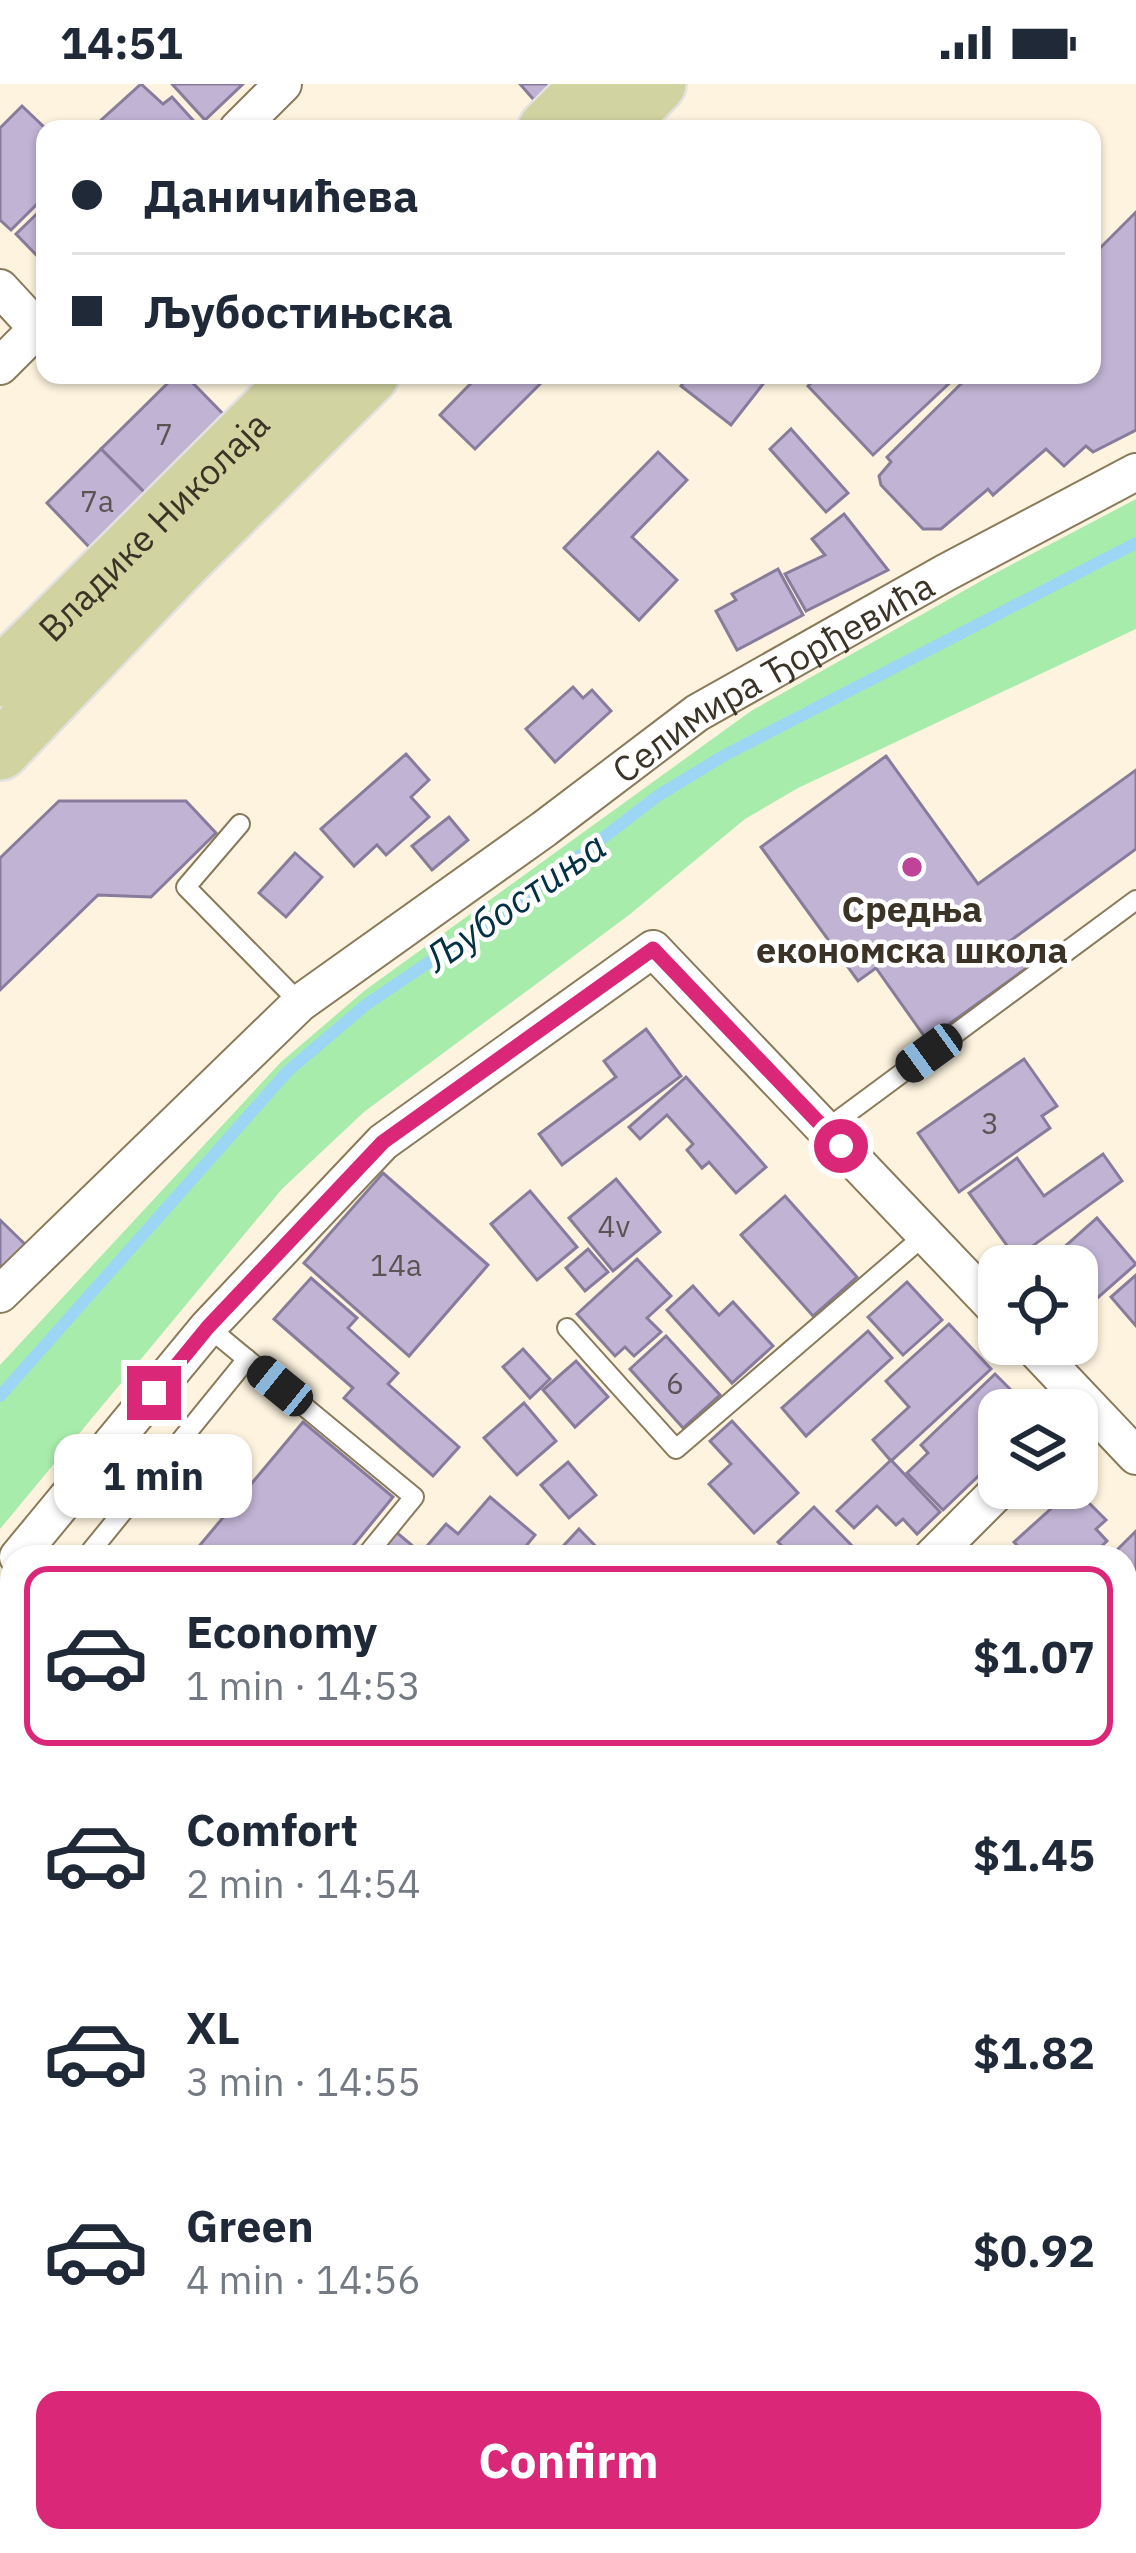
<!DOCTYPE html>
<html lang="en">
<head>
<meta charset="utf-8">
<style>
  body { margin:0; font-family:"IBM Plex Sans",sans-serif; background:#f6f6f7; color:#1f2937; height:100vh; display:flex; flex-direction:column; font-size:45px; white-space:nowrap }
  * { box-sizing:border-box; margin:0 }
  p { font-size:39px; color:#747a83 }
  .icon { flex:none; width:66px; height:66px; fill:none; stroke:currentColor; stroke-width:2; stroke-linecap:round; stroke-linejoin:round }
  .map { position:relative; flex:1; overflow:hidden }
  .side { position:absolute; left:0px; top:1461px; width:1137px; height:1008px; display:flex; flex-direction:column; background:#fff; border-radius:36px 36px 0 0; box-shadow:0 3px 9px #0004 }
  .side>* { flex:none }
  .top-card { position:absolute; left:36px; top:36px; width:1065px; height:264px; border-radius:24px; box-shadow:0 3px 9px #0004; display:grid; align-content:center; height:264px; padding:0 36px; background:#fff }
  .tools { position:absolute; left:978px; top:1161px; display:grid; gap:24px }
  .tools a { display:grid; place-items:center; width:120px; height:120px; border-radius:24px; background:#fff; box-shadow:0 3px 9px #0004; font-size:60px }
  .end { position:absolute; width:54px; height:54px; margin:-27px; border:15px solid #db2777; background:#fff; box-shadow:0 0 0 6px #fff }
  .from { border-radius:50% }
  .bubble { position:absolute; height:84px; border-radius:24px; background:#fff; box-shadow:0 3px 9px #0004; font-size:39px; font-weight:700; line-height:84px; text-align:center }
  .car { position:absolute; width:36px; height:72px; margin:-36px -18px; border-radius:15px; box-shadow:0 0 9px 3px #0007; background:linear-gradient(#222 24%,#8ab4d8 0 40%,#222 0 76%,#8ab4d8 0 86%,#222 0) }
  .top-card b { display:flex; align-items:center; gap:42px; height:114px; font-size:45px }
  .top-card b+b { border-top:3px solid #e0e1e3 }
  .top-card i { width:30px; height:30px; background:#1f2937 }
  ul { padding:21px 0 0; list-style:none }
  li { display:flex; align-items:center; gap:36px; height:180px; margin:0 24px 18px; padding:0 12px; border:6px solid transparent; border-radius:24px }
  li div { flex:1 }
  li b { display:block; font-size:45px }
  li em { font-style:normal; font-weight:700 }
  li.active { border-color:#db2777 }
  li>.icon { width:108px; height:108px; stroke-width:1.5 }
  .action { display:flex; gap:24px; margin-top:auto; padding:24px 36px }
  .action a { flex:1; height:138px; border-radius:24px; background:#db2777; color:#fff; font-size:48px; font-weight:700; line-height:138px; text-align:center }
  .status { display:flex; justify-content:space-between; align-items:center; height:84px; padding:0 60px; background:#fff; direction:ltr }
  .status svg { height:33px; fill:currentColor }
  .map>svg:first-child { display:block }
</style>
</head>
<body>
<div class="status"><b>14:51</b><svg viewBox="0 0 49 12"><path d="M0 12V9h3v3zM5 12V6h3v6zM10 12V3h3v9zM15 12V0h3v12zM26 1h20v11H26zM47 4h2v5h-2z"/></svg></div>
<div class="map">
<svg width="1136" height="2469" viewBox="0 0 1136 2469">
  <rect width="100%" height="100%" fill="#fdf3de"/>
  <path fill="#a8ecab" d="M1136 415V545L798 704 745 735 629 831 364 1028 282 1105 0 1445V1281L281 978 364 907 751 627 990 492Z"/>
  <g fill="none" stroke-linecap="round" stroke-linejoin="round">
    <path stroke="#9dd6f4" stroke-width="12" d="M0 1312 288 987 367 920 527 812 659 711 725 671 1136 459"/>
  </g>
  <g fill="#c0b3d4" stroke="#887c9c" stroke-width="3">
    <path d="M141 0 163 20 172 13 201 45H106L99 38Z"/>
    <path d="M172 0H243L205 36Z"/>
    <path d="M520 0H551L534 16Z"/>
    <path d="M22 22 46 45 45 112 11 146 0 136V44Z"/>
    <path d="M45 122V180L16 150Z"/>
    <path d="M1136 128V346L1093 368 1086 362 1064 382 1046 365 993 411 988 405 941 445H923L881 401 879 392 891 378 887 373 970 291H1092V172Z"/>
    <path d="M176 291H185L227 334 148 412 101 365Z"/>
    <path d="M479 291H549L475 365 440 331Z"/>
    <path d="M689 291H770L731 341 681 302Z"/>
    <path d="M819 291H958L873 371 808 302Z"/>
    <path d="M791 345 848 409 826 428 770 365Z"/>
    <path d="M101 365 148 412 93 467 47 419Z"/>
    <path d="M658 368 687 396 632 453 677 496 639 536 564 464Z"/>
    <path d="M844 430 888 486 806 527 785 490 825 471 812 455Z"/>
    <path d="M778 485 803 531 737 566 716 527 736 516 732 510Z"/>
    <path d="M573 603 583 614 592 606 611 627 555 678 526 645Z"/>
    <path d="M406 670 429 696 411 713 429 733 386 771 377 761 354 782 321 745Z"/>
    <path d="M886 672 978 800 1136 686V765L1010 857 1028 883 927 956 876 884 858 897 761 763Z"/>
    <path d="M59 717H186L216 749 151 813 98 811 0 906V774Z"/>
    <path d="M449 733 468 756 432 786 412 762Z"/>
    <path d="M295 769 322 793 286 833 259 809Z"/>
    <path d="M646 945 681 992 562 1081 539 1050 616 993 604 977Z"/>
    <path d="M1024 975 1057 1022 1042 1032 1050 1044 959 1108 918 1049Z"/>
    <path d="M686 993 766 1083 736 1109 709 1078 702 1084 687 1066 693 1060 667 1031 640 1055 629 1043Z"/>
    <path d="M1103 1070 1122 1097 1016 1174 969 1109 1017 1074 1044 1112Z"/>
    <path d="M383 1089 488 1181 409 1272 304 1179Z"/>
    <path d="M616 1095 660 1148 613 1187 569 1134Z"/>
    <path d="M530 1107 577 1163 537 1196 491 1140Z"/>
    <path d="M785 1112 857 1193 813 1232 741 1151Z"/>
    <path d="M1097 1134 1136 1180 1077 1232V1182H1043Z"/>
    <path d="M0 1136 32 1167 0 1200Z"/>
    <path d="M588 1165 608 1188 585 1207 566 1184Z"/>
    <path d="M637 1175 671 1212 647 1234 661 1248 634 1272 625 1263 615 1272 577 1230Z"/>
    <path d="M1136 1191V1242L1111 1213Z"/>
    <path d="M311 1194 357 1234 348 1244 398 1289 388 1300 459 1363 433 1392 344 1314 353 1304 274 1235Z"/>
    <path d="M907 1198 942 1236 903 1271 868 1233Z"/>
    <path d="M693 1202 719 1231 733 1218 773 1262 732 1299 667 1226Z"/>
    <path d="M949 1240 991 1285 891 1377 873 1356 909 1323 886 1297Z"/>
    <path d="M868 1247 892 1274 806 1352 782 1324Z"/>
    <path d="M666 1252 720 1311 683 1344 630 1285Z"/>
    <path d="M523 1265 550 1295 530 1314 503 1283Z"/>
    <path d="M576 1277 608 1313 575 1343 543 1306Z"/>
    <path d="M995 1290 1031 1326H999V1372L943 1426 907 1389 928 1369 921 1361Z"/>
    <path d="M524 1319 556 1357 517 1391 484 1354Z"/>
    <path d="M732 1337 798 1409 754 1449 709 1400 731 1380 710 1357Z"/>
    <path d="M303 1338 393 1413 344 1473H190Z"/>
    <path d="M891 1376 940 1428 917 1450 903 1435 896 1441 877 1422 854 1444 837 1427Z"/>
    <path d="M568 1378 596 1411 569 1434 541 1401Z"/>
    <path d="M1074 1404 1106 1436 1096 1445 1107 1457 1090 1473H1028L1014 1458Z"/>
    <path d="M490 1413 535 1451 517 1473H389L379 1465 395 1447 421 1469 446 1440 458 1450Z"/>
    <path d="M814 1423 863 1473H793L778 1458Z"/>
    <path d="M579 1445 606 1473H553Z"/>
    <path d="M1136 1447V1517L1125 1528V1473H1110Z"/>
    <path d="M10 1597 12 1725 0 1737V1608Z"/>
    <path d="M0 1819 12 1836V1843L0 1851Z"/>
    <path d="M1131 1851 1136 1854V1881L1125 1875V1863Z"/>
    <path d="M12 1864V1937L0 1920V1873Z"/>
    <path d="M1125 1903 1136 1910V1961L1125 1954Z"/>
    <path d="M1125 1954 1136 1961V1989L1125 2007Z"/>
    <path d="M12 2099V2165L0 2151V2109Z"/>
    <path d="M0 2225 12 2239V2297L3 2304 0 2301Z"/>
    <path d="M1133 2391 1136 2393V2469H1090L1096 2457H1125V2406Z"/>
    <path d="M234 2457H279L265 2469H220Z"/>
    <path d="M461 2457H523L531 2467 446 2469Z"/>
    <path d="M583 2457H652L642 2469H577Z"/>
    <path d="M790 2457H855L847 2469H782Z"/>
  </g>
  <g fill="none" stroke-linecap="round" stroke-linejoin="round">
    <defs>
      <g id="service">
        <path d="M240 740 186 803 300 919"/>
        <path d="M825 1046 1136 816"/>
        <path d="M208 1243 414 1413 365 1473"/>
        <path d="M567 1244 676 1365 925 1151"/>
        <path d="M86 1473 247 1275"/>
        <path d="M0 1570 12 1579"/>
      </g>
      <g id="minor">
        <path d="M238 45 283 0"/>
        <path d="M0 204 37 244"/>
        <path d="M0 282 45 237"/>
        <path id="s1" d="M0 1210 300 919 544 745 697 629 945 489 1136 388"/>
        <path d="M1030 1260 1136 1372"/>
        <path d="M18 1473 208 1243 383 1058 653 865 999 1228"/>
        <path d="M932 1473 1001 1404"/>
        <path d="M0 1985 12 2001"/>
        <path d="M0 2373 12 2362"/>
        <path d="M360 2457 370 2469"/>
      </g>
      <g id="tertiary">
        <path d="M1125 2114 1136 2096"/>
        <path d="M914 2469 921 2457"/>
      </g>
      <g id="primary">
        <path d="M547 45 592 0"/>
        <path d="M613 45 657 0"/>
        <path id="s2" d="M0 594 304 291"/>
        <path d="M0 667 182 477 370 291"/>
      </g>
    </defs>
    <use href="#service" stroke="#897a5a" stroke-width="22"/>
    <use href="#minor" stroke="#897a5a" stroke-width="40"/>
    <use href="#tertiary" stroke="#897a5a" stroke-width="50"/>
    <use href="#primary" stroke="#e3e2e1" stroke-width="62"/>
    <use href="#service" stroke="#fff" stroke-width="18"/>
    <use href="#minor" stroke="#fff" stroke-width="36"/>
    <use href="#tertiary" stroke="#fff" stroke-width="45"/>
    <use href="#primary" stroke="#d1d3a1" stroke-width="57"/>
  </g>
  <g fill="none" stroke-linecap="round" stroke-linejoin="round">
    <path stroke="#db2777" stroke-width="15" d="M154 1309 208 1243 383 1058 653 865 841 1062"/>
  </g>
  <circle fill="#bf4497" stroke="#fff" stroke-width="4.5" cx="912" cy="783" r="12"/>
  <g text-anchor="middle" dominant-baseline="central" stroke-width="9" stroke-linejoin="round" paint-order="stroke">
    <g font-size="30" fill="#5c5352">
      <text x="164" y="349">7</text>
      <text x="97" y="416">7a</text>
      <text x="990" y="1038">3</text>
      <text x="614" y="1141">4v</text>
      <text x="396" y="1180">14a</text>
      <text x="675" y="1298">6</text>
    </g>
    <g font-size="36" fill="#3a3326" stroke="#fff">
      <text stroke="none"><textPath href="#s2" startOffset="216">Владике Николаја</textPath></text>
      <text stroke="none"><textPath href="#s1" startOffset="993">Селимира Ђорђевића</textPath></text>
    </g>
    <g font-size="36" font-weight="bold" fill="#3a3326" stroke="#fff">
      <text x="912" y="824">Средња<tspan x="912" dy="41">економска школа</tspan></text>
    </g>
    <g font-size="39" font-style="italic" fill="#003144" stroke="#fff">
      <text transform="translate(515 817) rotate(-35)">Љубостиња</text>
    </g>
  </g>
</svg>
<div class="tools">
<a><svg class="icon" aria-label="locate" viewBox="0 0 24 24"><circle cx="12" cy="12" r="6"/><path d="M12 2v4M12 18v4M2 12h4M18 12h4"/></svg></a>
<a><svg class="icon" aria-label="layers" viewBox="0 0 24 24"><path d="M12 4l9 5-9 5-9-5zM3 14l9 5 9-5"/></svg></a>
</div>
<i class="end from" style="left:841px;top:1062px"></i>
<i class="end" style="left:154px;top:1309px"></i>
<div class="bubble" style="left:54px;top:1350px;width:198px">1 min</div>
<i class="car" style="left:929px;top:969px;rotate:234deg"></i>
<i class="car" style="left:280px;top:1302px;rotate:309deg"></i>
<div class="top-card">
<b><i class="from"></i>Даничићева</b>
<b><i></i>Љубостињска</b>
</div>
<section class="side">
<ul>
<li class="active"><svg class="icon" aria-label="car" viewBox="0 0 24 24"><path d="M5 17H2v-5l4-1 3-4h7l3 4 3 1v5h-3M9 17h6M6 11h13"/><circle cx="7" cy="17" r="2"/><circle cx="17" cy="17" r="2"/></svg><div><b>Economy</b><p>1 min · 14:53</p></div><em>$1.07</em></li>
<li><svg class="icon" aria-label="car" viewBox="0 0 24 24"><path d="M5 17H2v-5l4-1 3-4h7l3 4 3 1v5h-3M9 17h6M6 11h13"/><circle cx="7" cy="17" r="2"/><circle cx="17" cy="17" r="2"/></svg><div><b>Comfort</b><p>2 min · 14:54</p></div><em>$1.45</em></li>
<li><svg class="icon" aria-label="car" viewBox="0 0 24 24"><path d="M5 17H2v-5l4-1 3-4h7l3 4 3 1v5h-3M9 17h6M6 11h13"/><circle cx="7" cy="17" r="2"/><circle cx="17" cy="17" r="2"/></svg><div><b>XL</b><p>3 min · 14:55</p></div><em>$1.82</em></li>
<li><svg class="icon" aria-label="car" viewBox="0 0 24 24"><path d="M5 17H2v-5l4-1 3-4h7l3 4 3 1v5h-3M9 17h6M6 11h13"/><circle cx="7" cy="17" r="2"/><circle cx="17" cy="17" r="2"/></svg><div><b>Green</b><p>4 min · 14:56</p></div><em>$0.92</em></li>
</ul>
<div class="action"><a>Confirm</a></div>
</section>
</div>
</body>
</html>
